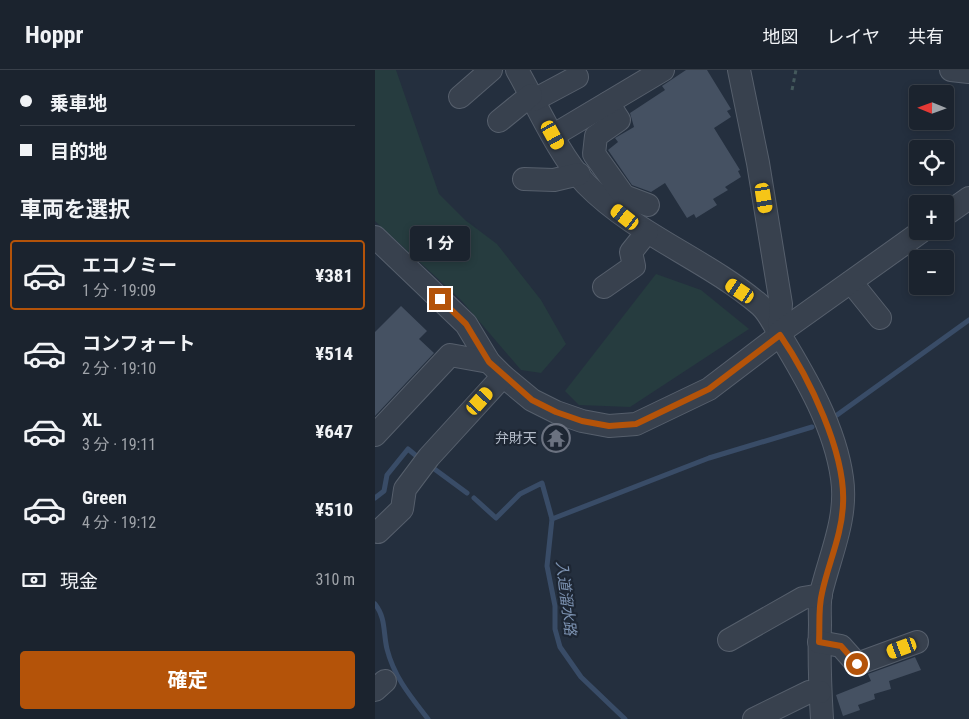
<!DOCTYPE html>
<html lang="ja">
<head>
<meta charset="utf-8">
<style>
  body { margin:0; font-family:"Roboto Condensed","Noto Sans JP",sans-serif; background:#282f3a; color:#f1f3f6; height:100vh; display:flex; flex-direction:column; font-size:19px; white-space:nowrap }
  * { box-sizing:border-box; margin:0 }
  p { font-size:16px; color:#a0a4aa }
  .icon { flex:none; width:28px; height:28px; fill:none; stroke:currentColor; stroke-width:2; stroke-linecap:round; stroke-linejoin:round }
  .map { position:relative; flex:1; overflow:hidden }
  .panel { display:flex; flex-direction:column; background:#1b232e; width:375px }
  .panel>* { flex:none }
  .top-card { display:grid; align-content:center; height:110px; padding:0 20px; background:#1b232e }
  .needle { width:32px; rotate:271deg }
  .controls { position:absolute; left:534px; top:15px; display:grid; gap:10px }
  .controls a { display:grid; place-items:center; width:45px; height:45px; border-radius:5px; background:#1b232e; box-shadow:0 2px 8px #0003,0 0 0 1px #39404a; font-size:25px }
  .end { position:absolute; width:22px; height:22px; margin:-11px; border:6px solid #b45309; background:#fff; box-shadow:0 0 0 2px #fff }
  .from { border-radius:50% }
  .bubble { position:absolute; height:35px; border-radius:5px; background:#1b232e; box-shadow:0 2px 8px #0003,0 0 0 1px #39404a; font-size:16px; font-weight:700; line-height:35px; text-align:center }
  .car { position:absolute; width:15px; height:30px; margin:-15px -8px; border-radius:6px; box-shadow:0 0 4px 1px #0007; background:linear-gradient(#f5c518 24%,#345 0 40%,#f5c518 0 76%,#345 0 86%,#f5c518 0) }
  .top-card b { display:flex; align-items:center; gap:18px; height:48px; font-size:19px }
  .top-card b+b { border-top:1px solid #39404a }
  .top-card i { width:12px; height:12px; background:#f1f3f6 }
  ul { padding:0; list-style:none }
  li { display:flex; align-items:center; gap:15px; height:70px; margin:0 10px 8px; padding:0 10px; border:2px solid transparent; border-radius:5px }
  li div { flex:1 }
  li b { display:block; font-size:19px }
  li em { font-style:normal; font-weight:700 }
  li.selected { border-color:#b45309 }
  li>.icon { width:45px; height:45px; stroke-width:1.5 }
  h2 { padding:0 20px; font-size:22px; line-height:60px }
  .pay { display:flex; align-items:center; gap:12px; height:55px; padding:0 20px; font-size:19px }
  .pay p { margin-inline-start:auto }
  .action { display:flex; gap:10px; margin-top:auto; padding:10px 20px }
  .action a { flex:1; height:58px; border-radius:5px; background:#b45309; color:#fff; font-size:20px; font-weight:700; line-height:58px; text-align:center }
  header { display:flex; align-items:center; gap:30px; box-sizing:border-box; height:70px; padding:0 25px; background:#1b232e; border-bottom:1px solid #39404a }
  header strong { font-size:24px }
  nav { display:flex; gap:28px; margin-inline-start:auto; font-size:18px }
  main { display:flex; flex:1; min-height:0 }
  .map>svg:first-child { display:block }
</style>
</head>
<body>
<header>
<strong>Hoppr</strong>
<nav><a>地図</a><a>レイヤ</a><a>共有</a></nav>
</header>
<main>
<section class="panel">
<div class="top-card">
<b><i class="from"></i>乗車地</b>
<b><i></i>目的地</b>
</div>
<h2>車両を選択</h2>
<ul>
<li class="selected"><svg class="icon" aria-label="car" viewBox="0 0 24 24"><path d="M5 17H2v-5l4-1 3-4h7l3 4 3 1v5h-3M9 17h6M6 11h13"/><circle cx="7" cy="17" r="2"/><circle cx="17" cy="17" r="2"/></svg><div><b>エコノミー</b><p>1 分 · 19:09</p></div><em>¥381</em></li>
<li><svg class="icon" aria-label="car" viewBox="0 0 24 24"><path d="M5 17H2v-5l4-1 3-4h7l3 4 3 1v5h-3M9 17h6M6 11h13"/><circle cx="7" cy="17" r="2"/><circle cx="17" cy="17" r="2"/></svg><div><b>コンフォート</b><p>2 分 · 19:10</p></div><em>¥514</em></li>
<li><svg class="icon" aria-label="car" viewBox="0 0 24 24"><path d="M5 17H2v-5l4-1 3-4h7l3 4 3 1v5h-3M9 17h6M6 11h13"/><circle cx="7" cy="17" r="2"/><circle cx="17" cy="17" r="2"/></svg><div><b>XL</b><p>3 分 · 19:11</p></div><em>¥647</em></li>
<li><svg class="icon" aria-label="car" viewBox="0 0 24 24"><path d="M5 17H2v-5l4-1 3-4h7l3 4 3 1v5h-3M9 17h6M6 11h13"/><circle cx="7" cy="17" r="2"/><circle cx="17" cy="17" r="2"/></svg><div><b>Green</b><p>4 分 · 19:12</p></div><em>¥510</em></li>
</ul>
<div class="pay"><svg class="icon" aria-label="cash" viewBox="0 0 24 24"><path d="M3 7h18v10H3z"/><circle cx="12" cy="12" r="2"/></svg>現金<p>310 m</p></div>
<div class="action"><a>確定</a></div>
</section>
<div class="map">
<svg width="594" height="649" viewBox="0 0 594 649">
  <rect width="100%" height="100%" fill="#242f3e"/>
  <g fill="#263c3f">
    <path d="M0 0H21L64 124 90 150 122 174 166 230 191 274 166 303 146 300 86 230 0 151Z"/>
    <path d="M281 204 326 220 374 259 255 337 204 335 190 321Z"/>
  </g>
  <g fill="none" stroke-linecap="round" stroke-linejoin="round">
    <g stroke="#394c67" stroke-width="5">
      <path d="M462 345 594 250"/>
      <path d="M54 395 92 423"/>
      <path d="M0 428 9 421 12 405 33 379 45 389"/>
      <path d="M99 428 121 448 145 424 167 413 177 449 172 496 180 536V559L185 577 206 607 250 649"/>
      <path d="M177 449 334 388 437 357"/>
      <path d="M0 534C11 548 8 562 12 579 19 607 36 627 53 649"/>
    </g>
  </g>
  <g fill="#455162">
    <path d="M311 0H332L356 39 352 41 356 47 339 58 365 100 363 101 366 107 350 117 353 120 338 129 342 135 321 148 319 144 312 148 290 113 276 122 257 115 233 80 243 72 240 68 259 57 255 43 290 20 287 16Z"/>
    <path d="M26 236 52 261 44 269 59 283 0 346V262Z"/>
    <path d="M540 587 546 600 514 611 516 619 499 624 500 629 483 635 485 640 468 646 461 625 496 611 493 604Z"/>
  </g>
  <g fill="none" stroke-linecap="round" stroke-linejoin="round">
    <defs>
      <g id="minor">
        <path d="M142 0C162 35 184 86 211 114 261 165 331 189 385 235 394 243 399 255 405 265 431 308 460 357 467 408 473 448 455 485 446 523 444 533 445 545 445 555 444 586 445 617 447 649"/>
        <path d="M364 0 383 93 406 234 404 263"/>
        <path d="M576 0 594 2"/>
        <path d="M85 27 116 0"/>
        <path d="M159 30 202 7"/>
        <path d="M233 33 244 50 221 66 219 84 249 126 273 135"/>
        <path d="M124 51 156 25"/>
        <path d="M179 65 288 0"/>
        <path d="M149 109 179 110 204 104"/>
        <path d="M570 145 594 128"/>
        <path d="M0 167 91 254 114 292 128 306 157 330 181 342 207 351 234 356 261 354 334 319 405 265"/>
        <path d="M476 212 505 248"/>
        <path d="M229 217 259 196 256 182 272 162"/>
        <path d="M404 263 547 161"/>
        <path d="M0 365 75 285 114 292"/>
        <path d="M3 462 27 439 30 419 54 387 128 306"/>
        <path d="M354 570 428 528 446 525"/>
        <path d="M444 572 466 576 482 594 542 572"/>
        <path d="M0 620 10 611"/>
        <path d="M379 649 434 622H445"/>
      </g>
    </defs>
    <use href="#minor" stroke="#565f6c" stroke-width="24"/>
    <path stroke="#44595c" stroke-width="3" stroke-dasharray="4 4" stroke-linecap="butt" d="M417 20 421 0"/>
    <use href="#minor" stroke="#38414e" stroke-width="22"/>
  </g>
  <g fill="none" stroke-linecap="round" stroke-linejoin="round">
    <path stroke="#b45309" stroke-width="6" d="M65 229 91 254 114 292 157 330 181 342 207 351 234 356 261 354 334 319 405 265C434 307 471 383 468 434 467 465 453 494 447 523 443 538 445 557 444 572L466 576 482 594"/>
  </g>
  <defs>
    <symbol id="temple-ring" viewBox="-11 -11 22 22"><circle r="9.5" fill="#1d2633" stroke="#6b7280" stroke-width="1.5"/><path d="M0-6L5-2H3V0L6.5 2.5H4V6H1.5V3h-3V6H-4V2.5H-6.5L-3 0V-2H-5Z" fill="#6b7280"/></symbol>
  </defs>
  <g fill-rule="evenodd">
    <use href="#temple-ring" x="165" y="352" width="32" height="32"/>
  </g>
  <g text-anchor="middle" dominant-baseline="central" stroke-width="4.5" stroke-linejoin="round" paint-order="stroke">
    <g font-size="14" fill="#b4bcc9" stroke="#1d2633" text-anchor="end">
      <text x="162" y="368">弁財天</text>
    </g>
    <g font-size="15" font-style="italic" fill="#7c92b1" stroke="#1d2633">
      <text transform="translate(191 528) rotate(83)">入道溜水路</text>
    </g>
  </g>
</svg>
<div class="controls">
<a><svg class="needle" viewBox="-14 -14 28 28"><path d="M0-13l5 13h-10z" fill="#e53935"/><path d="M0 13l5-13h-10z" fill="#a0a4aa"/></svg></a>
<a><svg class="icon" aria-label="locate" viewBox="0 0 24 24"><circle cx="12" cy="12" r="6"/><path d="M12 2v4M12 18v4M2 12h4M18 12h4"/></svg></a>
<a>+</a>
<a>−</a>
</div>
<i class="end from" style="left:482px;top:594px"></i>
<i class="end" style="left:65px;top:229px"></i>
<div class="bubble" style="left:35px;top:156px;width:60px">1 分</div>
<i class="car" style="left:178px;top:65px;rotate:151deg"></i>
<i class="car" style="left:389px;top:128px;rotate:171deg"></i>
<i class="car" style="left:250px;top:147px;rotate:308deg"></i>
<i class="car" style="left:365px;top:221px;rotate:304deg"></i>
<i class="car" style="left:105px;top:331px;rotate:42deg"></i>
<i class="car" style="left:527px;top:578px;rotate:250deg"></i>
</div>
</main>
</body>
</html>
